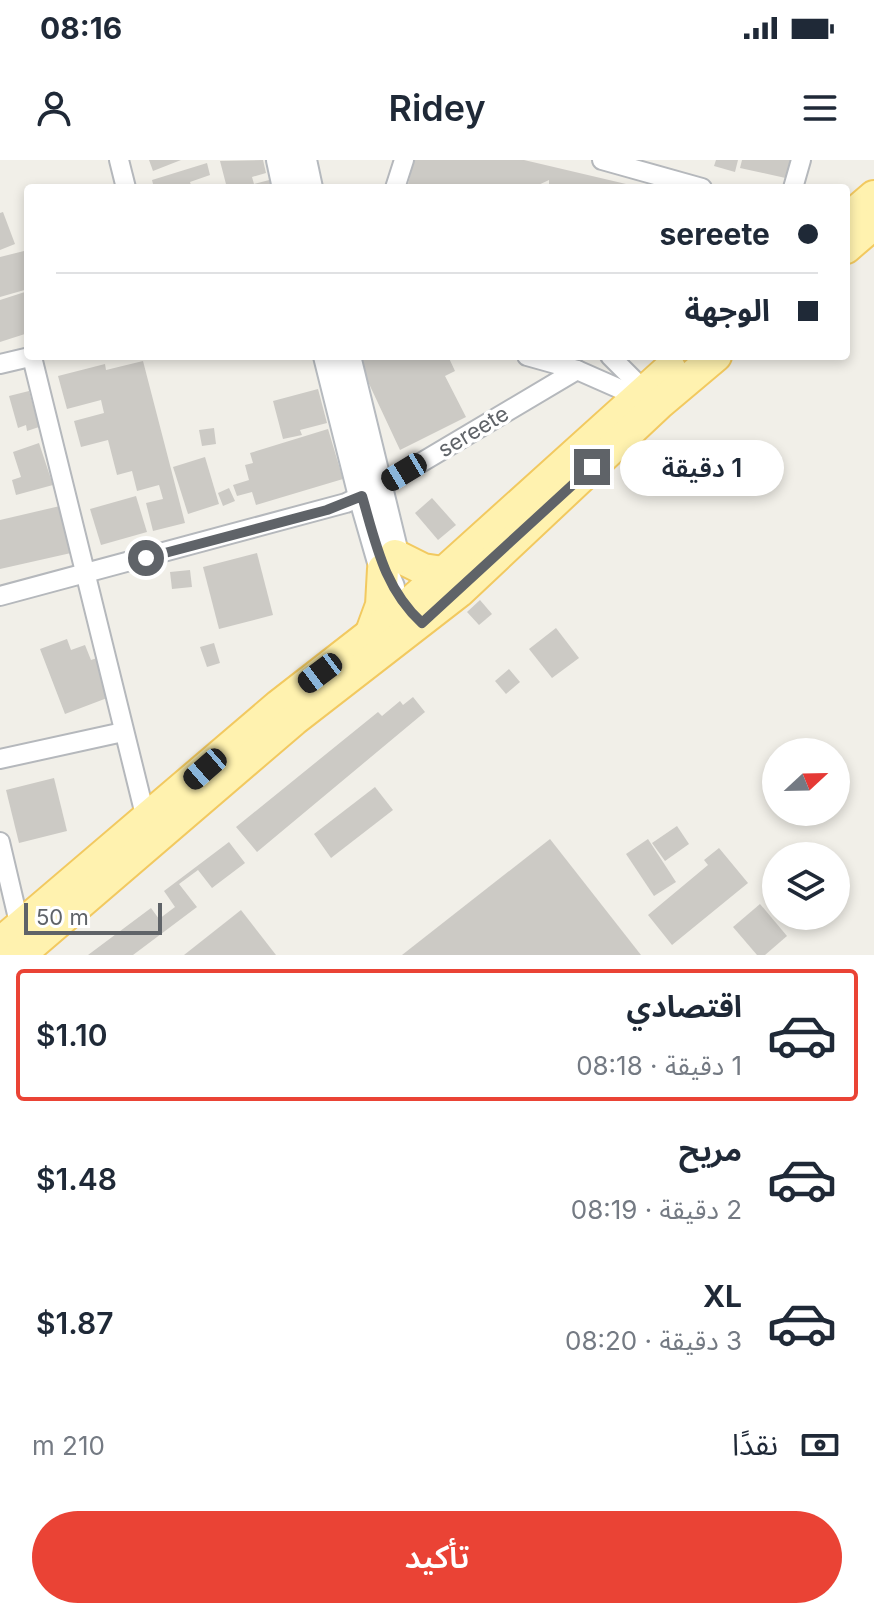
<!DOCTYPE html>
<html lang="ar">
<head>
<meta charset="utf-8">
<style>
  body { margin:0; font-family:Inter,"Noto Sans Arabic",sans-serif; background:#f2f2f3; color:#1f2937; direction:rtl; height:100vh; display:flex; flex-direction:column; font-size:30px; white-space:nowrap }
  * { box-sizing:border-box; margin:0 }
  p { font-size:26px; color:#747a83 }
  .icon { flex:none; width:44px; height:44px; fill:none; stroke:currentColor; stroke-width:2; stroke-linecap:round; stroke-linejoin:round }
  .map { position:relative; height:795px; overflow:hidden; direction:ltr }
  .sheet { display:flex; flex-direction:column; background:#fff; flex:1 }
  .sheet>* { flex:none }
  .top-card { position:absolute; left:24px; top:24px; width:826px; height:176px; border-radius:8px; box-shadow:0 4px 12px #0003; direction:rtl; display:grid; align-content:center; height:176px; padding:0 32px; background:#fff }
  .needle { width:52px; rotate:68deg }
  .controls { position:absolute; left:762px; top:578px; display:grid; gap:16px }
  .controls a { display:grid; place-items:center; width:88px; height:88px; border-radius:50%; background:#fff; box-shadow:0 4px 12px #0003; font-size:40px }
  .scale { position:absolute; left:24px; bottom:20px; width:138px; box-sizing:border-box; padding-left:8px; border:4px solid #5f6368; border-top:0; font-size:22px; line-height:28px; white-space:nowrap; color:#5f6368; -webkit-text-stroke:6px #fff; paint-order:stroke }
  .end { position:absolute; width:36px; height:36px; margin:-18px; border:10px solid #5f6368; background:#fff; box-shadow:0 0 0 4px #fff }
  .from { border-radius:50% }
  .bubble { position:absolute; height:56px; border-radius:28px; background:#fff; box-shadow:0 4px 12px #0003; font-size:26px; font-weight:600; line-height:56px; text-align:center; direction:rtl }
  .car { position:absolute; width:24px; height:48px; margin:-24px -12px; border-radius:10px; box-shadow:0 0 6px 2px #0007; background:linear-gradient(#222 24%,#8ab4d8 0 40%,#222 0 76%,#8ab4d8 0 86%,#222 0) }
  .top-card b { display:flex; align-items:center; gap:28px; height:76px; font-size:30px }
  .top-card b+b { border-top:2px solid #e0e1e3 }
  .top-card i { width:20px; height:20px; background:#1f2937 }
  ul { padding:14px 0 0; list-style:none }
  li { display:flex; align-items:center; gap:24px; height:132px; margin:0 16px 12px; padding:0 16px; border:4px solid transparent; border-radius:8px }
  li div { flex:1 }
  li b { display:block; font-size:30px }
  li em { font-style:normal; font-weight:600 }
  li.active { border-color:#ea4335 }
  li>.icon { width:72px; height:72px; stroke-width:1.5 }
  .pay { display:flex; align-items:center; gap:20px; height:88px; padding:0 32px; font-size:30px }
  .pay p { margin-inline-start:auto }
  .button { display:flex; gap:16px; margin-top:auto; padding:16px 32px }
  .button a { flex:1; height:92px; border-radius:48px; background:#ea4335; color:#fff; font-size:32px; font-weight:600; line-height:92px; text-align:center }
  .status { display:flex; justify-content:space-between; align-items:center; height:56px; padding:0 40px; background:#fff; direction:ltr }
  .status svg { height:22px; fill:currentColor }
  header { display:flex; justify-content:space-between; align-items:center; height:104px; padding:0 32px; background:#fff; font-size:36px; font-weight:600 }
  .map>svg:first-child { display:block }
</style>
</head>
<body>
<div class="status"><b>08:16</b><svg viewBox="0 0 49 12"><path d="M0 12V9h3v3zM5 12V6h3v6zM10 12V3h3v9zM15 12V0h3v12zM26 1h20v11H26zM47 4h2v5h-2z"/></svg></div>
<header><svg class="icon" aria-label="menu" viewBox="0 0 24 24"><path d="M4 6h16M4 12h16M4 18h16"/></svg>Ridey<svg class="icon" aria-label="person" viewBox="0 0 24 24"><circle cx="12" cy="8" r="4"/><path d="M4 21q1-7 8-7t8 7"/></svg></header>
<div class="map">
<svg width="874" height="795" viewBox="0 0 874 795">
  <rect width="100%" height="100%" fill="#f1efe8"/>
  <g fill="#cccac5">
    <path d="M149 0H181L153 11Z"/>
    <path d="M263 0 266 13 252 17 254 24 273 19 275 28H227L220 1Z"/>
    <path d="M414 0H524L626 24 628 28H549V20L532 28H407Z"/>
    <path d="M716 0H738L735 12 714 6Z"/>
    <path d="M742 0H794L790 19 740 8Z"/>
    <path d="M207 3 210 15 190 22 192 28H154L152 20Z"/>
    <path d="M3 52 15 84 0 90V53Z"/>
    <path d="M28 90V129L0 137V97Z"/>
    <path d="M28 131V173L0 182V140Z"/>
    <path d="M356 196H448L455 211 445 216 466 257 400 290Z"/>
    <path d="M143 201 185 363 153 371 146 343 163 339 159 325 137 331 132 311 117 315 108 280 81 287 74 261 104 253 101 240 67 249 58 216 105 204 106 210Z"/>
    <path d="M318 229 327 263 300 270 302 275 283 279 273 241Z"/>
    <path d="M29 231 39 267 27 271 26 265 18 268 9 236Z"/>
    <path d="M214 268 216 284 202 286 199 270Z"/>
    <path d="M328 269 343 319 256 345 252 332 237 336 233 325 249 320 245 305 253 303 250 293Z"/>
    <path d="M39 283 53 325 16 335 12 320 21 317 13 292Z"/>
    <path d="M205 297 219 344 188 354 173 307Z"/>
    <path d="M229 328 235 341 223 346 218 333Z"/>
    <path d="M136 336 147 372 101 385 90 349Z"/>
    <path d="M432 338 456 365 438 380 415 353Z"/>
    <path d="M60 346 71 393 0 409V360Z"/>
    <path d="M257 393 273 455 219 469 203 407Z"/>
    <path d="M190 410 192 427 172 429 170 412Z"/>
    <path d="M480 440 492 454 479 465 467 452Z"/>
    <path d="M556 468 579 498 552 518 529 489Z"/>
    <path d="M67 479 71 490 85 485 91 500 100 497 115 535 65 554 40 489Z"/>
    <path d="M214 483 220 503 207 507 200 487Z"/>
    <path d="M509 509 520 522 506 534 495 521Z"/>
    <path d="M413 537 425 552 257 692 236 667 378 552 382 556 400 541 403 545Z"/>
    <path d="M54 618 67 671 19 683 6 630Z"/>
    <path d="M375 627 393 650 331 698 314 674Z"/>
    <path d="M677 666 689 684 665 701 652 683Z"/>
    <path d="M550 679 641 795H402Z"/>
    <path d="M648 679 676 722 654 736 626 694Z"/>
    <path d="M229 682 245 703 212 728 198 710 179 724 197 747 133 795H88L151 748 159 759 175 747 164 731Z"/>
    <path d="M719 688 748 723 672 785 648 755 708 705 704 700Z"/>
    <path d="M760 744 787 776 765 795H757L733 767Z"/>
    <path d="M241 750 276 795H184Z"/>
  </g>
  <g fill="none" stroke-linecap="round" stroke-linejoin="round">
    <defs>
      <g id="minor">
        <path d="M119 0 126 28"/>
        <path d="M602 0 702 28"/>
        <path d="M395 28 404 0"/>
        <path d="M793 28 801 0"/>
        <path d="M527 196 577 210 636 236"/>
        <path d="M610 196 651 237"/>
        <path d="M32 197 148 667"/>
        <path d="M0 204 34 196"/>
        <path d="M0 436 346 343 380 327 577 210"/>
        <path d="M0 599 123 572"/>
        <path d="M0 682 20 767"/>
      </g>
      <g id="secondary">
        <path d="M280 0 286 28"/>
        <path d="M303 0 309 28"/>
        <path d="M327 196 362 336 383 409 391 427"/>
        <path d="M347 196 393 385"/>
      </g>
      <g id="primary">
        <path d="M846 60 874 36"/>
        <path d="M846 88 874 64"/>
        <path d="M395 395 423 409 443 412"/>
        <path d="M370 475 381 445 383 409"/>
        <path d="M0 783 279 545 405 447 670 208"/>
        <path d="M20 795 294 560 459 432 659 244 716 196"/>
      </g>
    </defs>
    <use href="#minor" stroke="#b5b8bc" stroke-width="22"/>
    <use href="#secondary" stroke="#b6babf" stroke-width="30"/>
    <use href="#primary" stroke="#f2c960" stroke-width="34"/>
    <use href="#minor" stroke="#fff" stroke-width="18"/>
    <use href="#secondary" stroke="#fff" stroke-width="26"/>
    <use href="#primary" stroke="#fff2af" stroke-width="30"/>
  </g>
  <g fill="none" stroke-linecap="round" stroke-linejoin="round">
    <path stroke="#5f6368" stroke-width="10" d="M146 398 327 350 362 336C376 384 384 428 422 463L592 307"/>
  </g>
  <g text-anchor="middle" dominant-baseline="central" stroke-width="7" stroke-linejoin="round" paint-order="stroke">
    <g font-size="22" fill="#5f6368" stroke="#fff">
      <text transform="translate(473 271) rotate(-31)">sereete</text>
    </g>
  </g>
</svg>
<div class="controls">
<a><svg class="needle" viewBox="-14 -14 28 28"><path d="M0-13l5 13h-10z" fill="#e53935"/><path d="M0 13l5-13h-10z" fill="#747a83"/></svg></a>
<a><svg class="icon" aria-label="layers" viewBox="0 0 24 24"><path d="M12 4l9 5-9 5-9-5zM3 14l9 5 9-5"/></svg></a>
</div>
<div class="scale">50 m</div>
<i class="end from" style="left:146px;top:398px"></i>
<i class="end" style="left:592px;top:307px"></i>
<div class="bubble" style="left:620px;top:280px;width:164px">1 دقيقة</div>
<i class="car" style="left:404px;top:312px;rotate:239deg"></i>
<i class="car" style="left:320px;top:513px;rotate:233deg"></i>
<i class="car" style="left:205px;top:609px;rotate:229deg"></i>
<div class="top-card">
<b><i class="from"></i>sereete</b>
<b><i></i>الوجهة</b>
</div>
</div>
<section class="sheet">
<ul>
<li class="active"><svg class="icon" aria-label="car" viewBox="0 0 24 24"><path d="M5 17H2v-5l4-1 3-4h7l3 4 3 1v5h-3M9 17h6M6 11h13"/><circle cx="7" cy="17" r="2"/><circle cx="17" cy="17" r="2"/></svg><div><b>اقتصادي</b><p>1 دقيقة · 08:18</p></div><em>$1.10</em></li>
<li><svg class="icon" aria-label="car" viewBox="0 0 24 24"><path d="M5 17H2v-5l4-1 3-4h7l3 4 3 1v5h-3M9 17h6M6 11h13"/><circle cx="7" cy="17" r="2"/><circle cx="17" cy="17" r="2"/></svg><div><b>مريح</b><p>2 دقيقة · 08:19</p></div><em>$1.48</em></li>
<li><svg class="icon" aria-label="car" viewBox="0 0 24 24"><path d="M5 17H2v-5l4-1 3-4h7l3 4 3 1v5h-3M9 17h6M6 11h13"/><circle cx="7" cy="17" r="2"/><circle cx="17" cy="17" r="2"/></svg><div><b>XL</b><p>3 دقيقة · 08:20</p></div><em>$1.87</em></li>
</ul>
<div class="pay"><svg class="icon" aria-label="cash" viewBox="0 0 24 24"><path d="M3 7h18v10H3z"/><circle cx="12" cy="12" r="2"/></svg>نقدًا<p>210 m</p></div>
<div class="button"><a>تأكيد</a></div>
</section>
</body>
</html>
